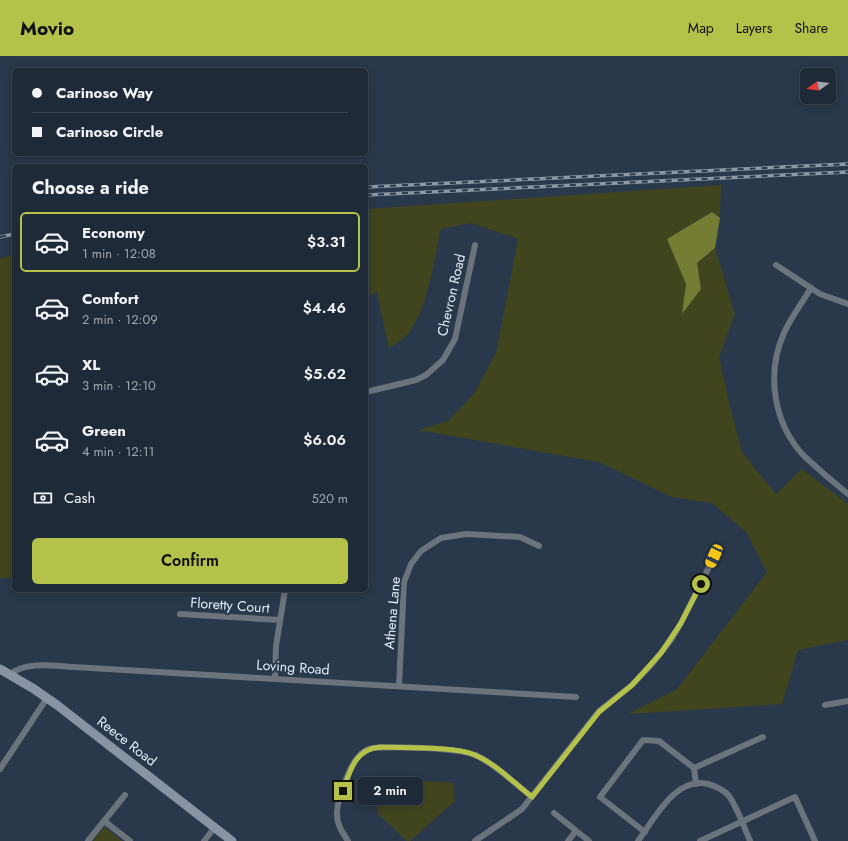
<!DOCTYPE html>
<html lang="en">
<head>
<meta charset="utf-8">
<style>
  body { margin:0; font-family:Jost,sans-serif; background:#273240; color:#f1f3f6; height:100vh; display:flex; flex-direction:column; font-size:15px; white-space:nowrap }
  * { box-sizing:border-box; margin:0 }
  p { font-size:13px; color:#a1a7ae }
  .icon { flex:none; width:22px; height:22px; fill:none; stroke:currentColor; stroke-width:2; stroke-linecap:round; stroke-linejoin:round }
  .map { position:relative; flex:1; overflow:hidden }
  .drawer { position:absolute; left:12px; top:108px; width:356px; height:428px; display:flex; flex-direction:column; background:#1f2a38; border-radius:6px; box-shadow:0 2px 10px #0003,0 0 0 1px #3c4653 }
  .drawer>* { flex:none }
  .banner { position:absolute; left:12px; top:12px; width:356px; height:88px; border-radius:6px; box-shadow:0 2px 10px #0003,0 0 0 1px #3c4653; display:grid; align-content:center; height:88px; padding:0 20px; background:#1f2a38 }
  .needle { width:26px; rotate:256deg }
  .buttons { position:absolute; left:800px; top:12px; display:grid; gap:8px }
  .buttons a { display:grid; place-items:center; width:36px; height:36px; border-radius:6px; background:#1f2a38; box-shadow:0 2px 10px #0003,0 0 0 1px #3c4653; font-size:20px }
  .end { position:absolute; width:18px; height:18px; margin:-9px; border:5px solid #b5c249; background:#111; box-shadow:0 0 0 2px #111 }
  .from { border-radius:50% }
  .bubble { position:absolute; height:28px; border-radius:6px; background:#1f2a38; box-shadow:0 2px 10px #0003,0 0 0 1px #3c4653; font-size:13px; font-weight:600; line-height:28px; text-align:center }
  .car { position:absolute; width:12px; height:24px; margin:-12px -6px; border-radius:5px; box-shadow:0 0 3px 1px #0007; background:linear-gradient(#f5c518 24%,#345 0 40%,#f5c518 0 76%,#345 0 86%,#f5c518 0) }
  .banner b { display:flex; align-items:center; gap:14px; height:38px; font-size:15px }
  .banner b+b { border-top:1px solid #3c4653 }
  .banner i { width:10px; height:10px; background:#f1f3f6 }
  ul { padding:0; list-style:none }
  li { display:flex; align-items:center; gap:12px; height:60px; margin:0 8px 6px; padding:0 12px; border:2px solid transparent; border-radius:6px }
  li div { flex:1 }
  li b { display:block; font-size:15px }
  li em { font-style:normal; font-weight:600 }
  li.active { border-color:#b5c249 }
  li>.icon { width:36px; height:36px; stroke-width:1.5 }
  h2 { padding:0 20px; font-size:18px; line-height:48px }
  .pay { display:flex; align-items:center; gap:10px; height:44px; padding:0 20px; font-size:15px }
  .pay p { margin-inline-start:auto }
  .primary-button { display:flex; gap:8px; margin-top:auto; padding:8px 20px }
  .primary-button a { flex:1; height:46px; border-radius:6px; background:#b5c249; color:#111; font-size:16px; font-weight:600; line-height:46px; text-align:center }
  header { display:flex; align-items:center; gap:24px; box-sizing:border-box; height:56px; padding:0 20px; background:#b5c249; color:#111 }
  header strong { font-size:19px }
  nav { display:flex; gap:22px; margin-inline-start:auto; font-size:14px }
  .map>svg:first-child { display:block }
</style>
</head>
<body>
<header>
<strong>Movio</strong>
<nav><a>Map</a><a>Layers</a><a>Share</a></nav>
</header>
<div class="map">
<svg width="848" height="785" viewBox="0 0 848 785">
  <rect width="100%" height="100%" fill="#29384a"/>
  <g fill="#41451e">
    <path d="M721 129 720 162 711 156 667 183 686 228 683 257 701 233 697 207 715 192 735 258 719 301 729 346 742 396 776 438 802 413 848 448V584L798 594 782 648 628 658 677 633 767 516 747 477 712 447 672 441 599 406 418 374 448 365 473 339 496 297 518 183 471 167 441 173C433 207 429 248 409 277 404 283 395 288 389 293L377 236 366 241V153Z"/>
    <path d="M14 199V522H0V202Z"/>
    <path d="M387 722 453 727 455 745 410 785H407L377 757Z"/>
    <path d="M104 771 122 785H93Z"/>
  </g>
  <path fill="#757d34" d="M712 156 720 162 715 192 697 207 701 233 682 258 686 228 667 183Z"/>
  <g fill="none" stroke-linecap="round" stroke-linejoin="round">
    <g stroke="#6b737c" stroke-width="6">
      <path d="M776 209 820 238 848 248"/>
      <path d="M811 232C802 247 791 261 784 277 766 317 773 367 804 400 818 413 833 426 848 438"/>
      <path d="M366 336 416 324 426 319 443 304 455 283 475 189"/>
      <path d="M180 558 280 564"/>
      <path d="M10 618C28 605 53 610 74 611L576 641"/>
      <path d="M275 622 276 590 285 534"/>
      <path d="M399 630 404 526 411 508 421 495 441 482 466 478 520 481 539 490"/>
      <path d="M825 649 848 645"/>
      <path d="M694 712 763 681"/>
      <path d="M0 713 47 642"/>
      <path d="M554 757 589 785"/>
      <path d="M104 765 130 785"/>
      <path d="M645 776 600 741 643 684 659 685 694 712 696 728"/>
      <path d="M88 785 125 739"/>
      <path d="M204 785 215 771"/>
      <path d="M348 785C343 777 337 769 337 759 336 746 349 711 358 701 362 696 367 693 373 692 393 690 458 692 475 699 495 708 514 727 532 741"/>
      <path d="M475 785 522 753 599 655 632 629 652 608 671 584 681 567 714 501"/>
      <path d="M568 785 576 775"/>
      <path d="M638 785C654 764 675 720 708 728 715 730 724 734 729 740 738 753 744 771 750 785"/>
      <path d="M700 785 795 741 815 785"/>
    </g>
    <path stroke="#8894a3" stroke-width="9" d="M0 613 34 633 57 649 232 785"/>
    <defs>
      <g id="rail">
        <path d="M366 131 848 108"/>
        <path d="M366 139 848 116"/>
        <path d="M0 181 14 178"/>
      </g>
    </defs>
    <use href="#rail" stroke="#8d99a8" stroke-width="3.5"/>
    <use href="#rail" stroke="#29384a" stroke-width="2" stroke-dasharray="6" stroke-linecap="butt"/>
  </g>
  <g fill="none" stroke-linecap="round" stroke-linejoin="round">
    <path stroke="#b5c249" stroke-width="5" d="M343 735C350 715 355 693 380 691 404 692 455 690 475 699 496 708 514 727 532 741L599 656 632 629 661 597 681 567 701 528"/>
  </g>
  <g text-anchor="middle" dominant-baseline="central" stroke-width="4" stroke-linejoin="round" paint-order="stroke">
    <g font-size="14" fill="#e2ebf7" stroke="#29384a">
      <text transform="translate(451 239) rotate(-77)">Chevron Road</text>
      <text transform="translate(230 549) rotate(4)">Floretty Court</text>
      <text transform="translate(392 557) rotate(-85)">Athena Lane</text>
      <text transform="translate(293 611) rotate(4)">Loving Road</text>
      <text transform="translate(127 685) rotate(38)">Reece Road</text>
    </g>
  </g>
</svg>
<div class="buttons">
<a><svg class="needle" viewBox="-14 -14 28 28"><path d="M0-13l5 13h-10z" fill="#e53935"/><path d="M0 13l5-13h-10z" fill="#a1a7ae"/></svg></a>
</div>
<i class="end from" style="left:701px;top:528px"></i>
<i class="end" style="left:343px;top:735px"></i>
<div class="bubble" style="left:357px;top:721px;width:66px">2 min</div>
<i class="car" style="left:714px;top:500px;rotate:205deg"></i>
<div class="banner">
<b><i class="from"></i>Carinoso Way</b>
<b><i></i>Carinoso Circle</b>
</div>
<section class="drawer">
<h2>Choose a ride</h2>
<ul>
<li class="active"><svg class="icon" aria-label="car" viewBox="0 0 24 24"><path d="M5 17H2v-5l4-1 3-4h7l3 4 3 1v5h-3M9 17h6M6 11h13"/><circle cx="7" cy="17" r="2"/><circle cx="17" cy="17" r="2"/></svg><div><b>Economy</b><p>1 min · 12:08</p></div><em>$3.31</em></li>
<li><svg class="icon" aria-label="car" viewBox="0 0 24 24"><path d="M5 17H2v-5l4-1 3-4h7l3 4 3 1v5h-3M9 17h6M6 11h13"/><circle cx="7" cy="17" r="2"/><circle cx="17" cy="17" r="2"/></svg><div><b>Comfort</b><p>2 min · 12:09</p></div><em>$4.46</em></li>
<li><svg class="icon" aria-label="car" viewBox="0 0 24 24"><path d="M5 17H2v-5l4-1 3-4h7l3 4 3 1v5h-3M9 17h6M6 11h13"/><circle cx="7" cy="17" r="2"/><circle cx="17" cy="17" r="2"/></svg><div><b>XL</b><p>3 min · 12:10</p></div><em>$5.62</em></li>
<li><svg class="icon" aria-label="car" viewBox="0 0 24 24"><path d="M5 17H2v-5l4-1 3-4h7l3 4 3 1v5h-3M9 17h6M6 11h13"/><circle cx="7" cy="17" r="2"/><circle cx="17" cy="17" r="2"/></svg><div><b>Green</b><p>4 min · 12:11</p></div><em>$6.06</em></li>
</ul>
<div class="pay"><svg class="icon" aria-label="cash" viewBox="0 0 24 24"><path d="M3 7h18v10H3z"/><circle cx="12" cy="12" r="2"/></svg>Cash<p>520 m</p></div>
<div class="primary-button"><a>Confirm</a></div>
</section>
</div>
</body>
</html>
